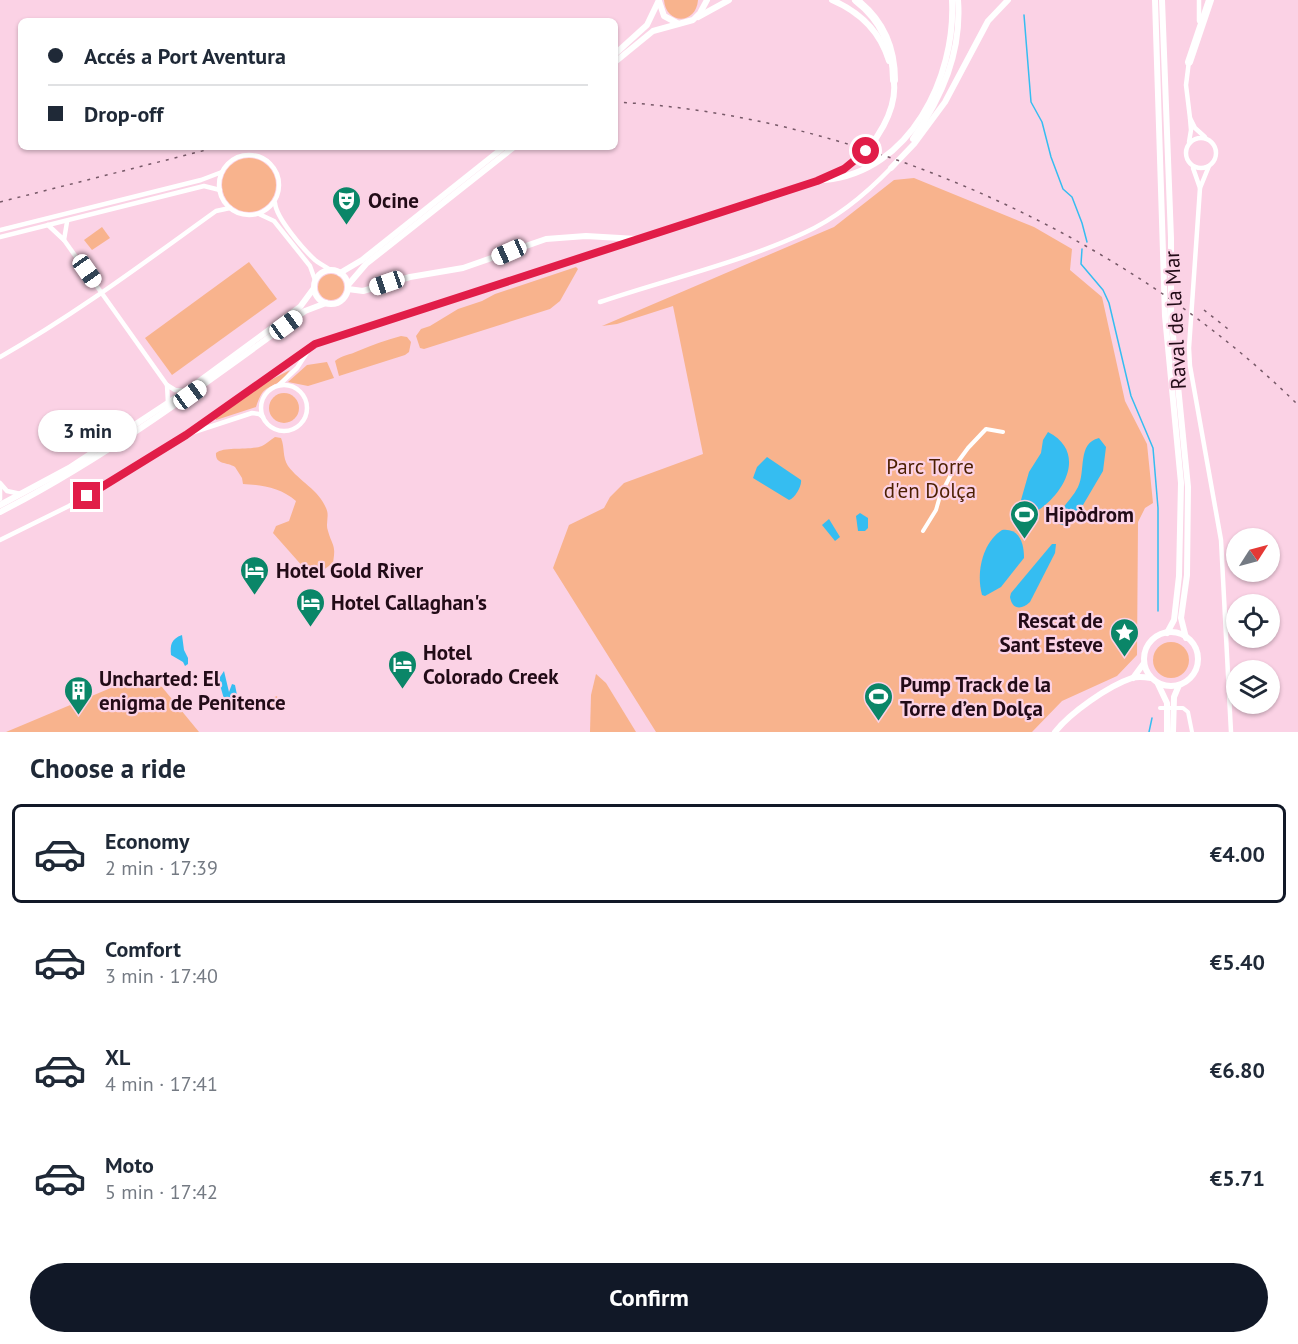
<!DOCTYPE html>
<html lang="en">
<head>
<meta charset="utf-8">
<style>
  body { margin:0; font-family:"PT Sans",sans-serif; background:#f2f2f3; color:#1f2937; height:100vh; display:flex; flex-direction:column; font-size:22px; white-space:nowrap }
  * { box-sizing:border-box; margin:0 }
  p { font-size:20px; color:#747a83 }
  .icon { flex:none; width:33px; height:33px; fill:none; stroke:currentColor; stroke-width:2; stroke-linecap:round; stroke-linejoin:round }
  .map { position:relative; height:732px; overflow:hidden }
  .drawer { display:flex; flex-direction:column; background:#fff; flex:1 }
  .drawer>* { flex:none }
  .top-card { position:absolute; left:18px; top:18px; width:600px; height:132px; border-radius:9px; box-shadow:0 2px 4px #0004; display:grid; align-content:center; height:132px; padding:0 30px; background:#fff }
  .needle { width:39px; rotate:54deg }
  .controls { position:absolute; left:1226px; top:528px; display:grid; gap:12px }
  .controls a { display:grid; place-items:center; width:54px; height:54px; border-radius:50%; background:#fff; box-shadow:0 2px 4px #0004; font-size:30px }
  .end { position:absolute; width:27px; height:27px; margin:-14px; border:8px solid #e11d48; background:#fff; box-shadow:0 0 0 3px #fff }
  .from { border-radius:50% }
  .bubble { position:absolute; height:42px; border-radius:21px; background:#fff; box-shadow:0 2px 4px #0004; font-size:20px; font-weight:800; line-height:42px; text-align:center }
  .car { position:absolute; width:18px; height:36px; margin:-18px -9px; border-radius:8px; box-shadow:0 0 4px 2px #0007; background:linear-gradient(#fff 24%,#345 0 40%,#fff 0 76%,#345 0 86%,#fff 0) }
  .top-card b { display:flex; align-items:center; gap:21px; height:57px; font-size:22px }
  .top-card b+b { border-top:2px solid #e0e1e3 }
  .top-card i { width:15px; height:15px; background:#1f2937 }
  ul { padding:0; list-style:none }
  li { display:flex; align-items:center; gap:18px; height:99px; margin:0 12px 9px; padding:0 18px; border:3px solid transparent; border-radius:9px }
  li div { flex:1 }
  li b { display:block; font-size:22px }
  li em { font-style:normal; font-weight:800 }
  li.active { border-color:#111827 }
  li>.icon { width:54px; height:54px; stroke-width:1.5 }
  h2 { padding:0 30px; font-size:27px; line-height:72px }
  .primary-button { display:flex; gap:12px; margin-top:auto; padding:12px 30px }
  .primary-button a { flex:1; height:69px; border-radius:36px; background:#111827; color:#fff; font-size:24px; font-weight:800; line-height:69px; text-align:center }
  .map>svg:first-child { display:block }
</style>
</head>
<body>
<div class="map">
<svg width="1298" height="732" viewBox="0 0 1298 732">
  <rect width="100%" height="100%" fill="#fbd2e5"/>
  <g fill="#f8b38d">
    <path d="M664 0H698C696 25 666 25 664 0Z"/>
    <circle cx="249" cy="185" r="27"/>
    <path d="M914 178 1034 227 1072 249 1070 270 1102 297 1125 401 1147 444 1153 503 1145 508 1138 522 1137 655 1117 676 1062 701 1032 732H656L553 568 569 525 604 508 610 497 624 483 703 454 673 306 617 324 602 326 834 227 894 180Z"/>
    <path d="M102 227 110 238 92 250 84 240Z"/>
    <path d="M249 262 277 299 172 375 145 338Z"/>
    <path d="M576 267 578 269 560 301 550 309 424 349 420 348 416 336 421 329 430 326 458 309 482 301 495 294Z"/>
    <circle cx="331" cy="287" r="13"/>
    <path d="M401 336 407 337 411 342 409 352 405 355 339 376 335 361C342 355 350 355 358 351 372 345 386 340 401 336Z"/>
    <path d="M327 362 334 378 308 386 288 382 307 365Z"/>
    <path d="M290 370C287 374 283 379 279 382 264 391 263 387 256 407L216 420 215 418 259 386Z"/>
    <circle cx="284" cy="408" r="15"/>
    <path d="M275 437 281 438C285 447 282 457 288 466 299 481 319 490 326 508 330 516 325 523 328 531 333 548 336 544 333 563L315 576 312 577 273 533 276 526 289 521 296 501C281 488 262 485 243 484L242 478 235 467C227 462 215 465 216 453 225 446 249 451 262 446 266 444 270 440 275 437Z"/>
    <circle cx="1171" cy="660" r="18"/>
    <path d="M596 674 606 683 636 732H590L591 695Z"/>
    <path d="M143 679 162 687 199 732H6L125 682Z"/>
    <path d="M277 696 280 706 267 711 264 701Z"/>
  </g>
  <g fill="#35bdf1">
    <path d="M1048 432C1087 452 1065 493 1037 511L1026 507 1021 500 1029 472 1041 453 1043 440Z"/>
    <path d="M1099 438 1106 447 1103 471 1073 522 1067 526 1059 524 1057 520 1059 514C1064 505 1073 497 1078 487 1086 471 1077 443 1099 438Z"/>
    <path d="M767 457 801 480C802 486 795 498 789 500L753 478 757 467Z"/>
    <path d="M860 513 868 518V528L865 531H858L856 516Z"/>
    <path d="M829 519 840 537 835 541 822 525Z"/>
    <path d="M1002 530C1019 528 1024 542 1024 558L1001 587 985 596 982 595C976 573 982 543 1002 530Z"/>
    <path d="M1052 544H1056L1055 553 1030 602C1022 610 1012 610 1010 597L1011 593Z"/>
    <path d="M182 635 184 650 188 658V664L185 666 183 662 171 655C170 645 171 639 182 635Z"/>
    <path d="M224 671 229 692 232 684 235 685 239 705 236 707 230 701 224 699 220 685 221 684 218 680Z"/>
  </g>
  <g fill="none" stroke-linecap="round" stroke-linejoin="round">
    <g stroke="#35bdf1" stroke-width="1.5">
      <path d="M1024 15 1031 102 1042 122 1051 157 1063 189 1072 197 1082 223 1087 242"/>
      <path d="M1082 249 1081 264 1103 290 1109 303 1131 396 1153 448 1158 508V611"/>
      <path d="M1149 732 1152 718"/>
    </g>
    <g stroke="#fff" stroke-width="4">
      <path d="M923 531 936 510 940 496 957 463 968 448 986 429 1003 432"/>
      <path d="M1160 708H1183L1188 712 1192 732"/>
    </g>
    <g stroke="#fff" stroke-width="4.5">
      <path d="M1199 21V0"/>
      <path d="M1189 61 1186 85 1190 118"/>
      <circle cx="1201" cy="153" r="15"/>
      <path d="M1189 142 1191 130 1190 118 1195 128 1205 137"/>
      <circle cx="249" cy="185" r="30"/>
      <path d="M1193 168 1200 188 1209 166"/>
      <path d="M1200 188 1189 348 1190 366 1221 540 1231 732"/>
      <path d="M275 203C276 218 304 250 315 260 320 264 326 267 331 270"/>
      <path d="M259 214 274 221 310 266 315 280"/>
      <path d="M48 225 64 240 67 222"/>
      <path d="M0 230 201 180 222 172"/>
      <path d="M0 237 204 186 220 190"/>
      <path d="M64 240 167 385"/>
      <path d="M600 302C668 279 739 263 804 233 837 218 866 194 891 168"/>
      <path d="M0 357C76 314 145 262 216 211L230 208"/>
      <path d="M279 385 297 368 308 351"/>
      <circle cx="284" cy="408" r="23"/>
      <path d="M168 403 167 385 175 390 186 391"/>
      <path d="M191 433 252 413 259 414 263 417"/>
      <path d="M0 483 7 491 21 494"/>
      <path d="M0 488V499"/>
      <path d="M0 540 69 506 134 468 186 435 315 344 635 240"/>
    </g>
    <g stroke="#fff" stroke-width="6">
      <path d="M832 0C860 12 880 31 889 61"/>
      <path d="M1155 0 1165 316 1181 483 1179 576 1174 620 1167 633"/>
      <path d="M1162 0 1171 238V315L1188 487 1187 575 1181 618 1186 638"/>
      <path d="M659 1 664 16 677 23"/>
      <path d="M698 17 729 0"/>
      <path d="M615 54 647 25 659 0"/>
      <path d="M615 62 653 31 693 20 700 13 707 0"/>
      <path d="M913 139C942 97 962 52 958 0"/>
      <path d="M891 168 914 144 945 102 988 21 1008 0"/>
      <path d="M825 180C910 172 956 77 952 0"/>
      <circle cx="331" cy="287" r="17"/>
      <path d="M340 273 362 260 504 147"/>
      <path d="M348 285 366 264 514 147"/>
      <path d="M348 289 363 291 410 277 463 268 546 239 586 236 637 239 817 181C828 176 840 172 850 165 875 147 900 108 893 76"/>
      <path d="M0 505 69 468 186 391 300 307 314 288"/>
      <path d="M0 512C109 456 206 383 305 311L326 303"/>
      <circle cx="1171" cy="659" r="27"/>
      <path d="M1133 678 1144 663"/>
      <path d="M1158 684 1167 703V732"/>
      <path d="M1055 732C1070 713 1108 686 1132 678 1138 676 1145 677 1151 678"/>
      <path d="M1173 732 1174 697 1179 685"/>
    </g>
    <g stroke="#fff" stroke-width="8">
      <path d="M856 0C882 20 894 48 894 80"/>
      <path d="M1189 62 1210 0"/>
    </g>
    <g stroke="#775968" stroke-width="1.5" stroke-dasharray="3 6" stroke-linecap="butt">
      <path d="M615 102C858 115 1126 234 1298 405"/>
      <path d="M0 202 218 147"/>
      <path d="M1204 310 1228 329"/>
    </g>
  </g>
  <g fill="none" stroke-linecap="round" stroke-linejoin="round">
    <path stroke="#e11d48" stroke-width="8" d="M87 496 186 435 315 344 817 181 844 169 866 151"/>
  </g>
  <defs>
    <symbol id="theatre-pin" viewBox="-11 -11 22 30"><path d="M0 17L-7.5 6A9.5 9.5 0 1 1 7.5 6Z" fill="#0a8668" stroke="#fbd2e5"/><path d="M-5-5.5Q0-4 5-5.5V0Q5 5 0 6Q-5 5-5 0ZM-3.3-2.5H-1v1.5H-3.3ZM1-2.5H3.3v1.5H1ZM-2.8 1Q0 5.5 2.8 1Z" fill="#fff"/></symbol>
    <symbol id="stadium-pin" viewBox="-11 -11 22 30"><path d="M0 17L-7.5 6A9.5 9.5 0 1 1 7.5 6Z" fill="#0a8668" stroke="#fbd2e5"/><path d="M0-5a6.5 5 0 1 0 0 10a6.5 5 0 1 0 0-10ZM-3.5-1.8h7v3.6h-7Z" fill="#fff"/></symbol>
    <symbol id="hotel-pin" viewBox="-11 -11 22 30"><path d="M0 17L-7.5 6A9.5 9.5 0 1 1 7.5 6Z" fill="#0a8668" stroke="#fbd2e5"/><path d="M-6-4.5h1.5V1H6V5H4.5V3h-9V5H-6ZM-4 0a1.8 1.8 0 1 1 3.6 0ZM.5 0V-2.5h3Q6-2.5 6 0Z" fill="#fff"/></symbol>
    <symbol id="sight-pin" viewBox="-11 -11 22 30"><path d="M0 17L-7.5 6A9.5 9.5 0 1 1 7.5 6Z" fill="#0a8668" stroke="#fbd2e5"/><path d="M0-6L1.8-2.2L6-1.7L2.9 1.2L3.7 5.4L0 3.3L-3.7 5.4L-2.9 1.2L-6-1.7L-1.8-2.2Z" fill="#fff"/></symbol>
    <symbol id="building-pin" viewBox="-11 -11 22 30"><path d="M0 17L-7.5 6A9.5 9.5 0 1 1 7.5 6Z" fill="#0a8668" stroke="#fbd2e5"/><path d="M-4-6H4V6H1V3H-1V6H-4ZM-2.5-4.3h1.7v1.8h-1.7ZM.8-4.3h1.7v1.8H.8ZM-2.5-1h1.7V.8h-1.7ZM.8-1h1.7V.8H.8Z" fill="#fff"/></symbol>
  </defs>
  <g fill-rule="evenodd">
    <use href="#theatre-pin" x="330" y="184" width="33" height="45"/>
    <use href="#stadium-pin" x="1008" y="498" width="33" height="45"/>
    <use href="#hotel-pin" x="238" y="554" width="33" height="45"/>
    <use href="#hotel-pin" x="294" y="586" width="33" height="45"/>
    <use href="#sight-pin" x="1108" y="616" width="33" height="45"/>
    <use href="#hotel-pin" x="386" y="648" width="33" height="45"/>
    <use href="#building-pin" x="62" y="674" width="33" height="45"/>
    <use href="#stadium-pin" x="862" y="680" width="33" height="45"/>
  </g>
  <g text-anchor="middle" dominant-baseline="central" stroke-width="4.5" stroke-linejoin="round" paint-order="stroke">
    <g font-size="21" font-weight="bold" fill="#220b17" stroke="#fbd2e5" text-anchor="start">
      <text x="368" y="200">Ocine</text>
      <text x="1045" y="514">Hipòdrom</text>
      <text x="276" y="570">Hotel Gold River</text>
      <text x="331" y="602">Hotel Callaghan's</text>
      <text x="1103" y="620" text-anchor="end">Rescat de<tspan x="1103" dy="24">Sant Esteve</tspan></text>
      <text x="423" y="652">Hotel<tspan x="423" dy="24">Colorado Creek</tspan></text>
      <text x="99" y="678">Uncharted: El<tspan x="99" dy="24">enigma de Penitence</tspan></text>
      <text x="900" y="684">Pump Track de la<tspan x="900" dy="24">Torre d’en Dolça</tspan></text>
    </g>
    <g font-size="21" fill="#220b17" stroke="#fbd2e5">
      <text transform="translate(1175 320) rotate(-93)">Raval de la Mar</text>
    </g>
    <g font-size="21" fill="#4c1f01" stroke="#fbd2e5">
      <text x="930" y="466">Parc Torre<tspan x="930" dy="24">d'en Dolça</tspan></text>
    </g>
  </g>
</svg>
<div class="controls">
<a><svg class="needle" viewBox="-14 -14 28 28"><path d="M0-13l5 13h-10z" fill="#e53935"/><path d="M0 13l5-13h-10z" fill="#747a83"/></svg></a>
<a><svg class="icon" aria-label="locate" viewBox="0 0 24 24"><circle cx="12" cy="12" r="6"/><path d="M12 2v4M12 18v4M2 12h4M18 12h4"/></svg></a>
<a><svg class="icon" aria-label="layers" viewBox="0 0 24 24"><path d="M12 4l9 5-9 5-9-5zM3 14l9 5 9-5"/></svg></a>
</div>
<i class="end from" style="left:866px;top:151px"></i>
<i class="end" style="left:87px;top:496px"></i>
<div class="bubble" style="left:38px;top:410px;width:99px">3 min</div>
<i class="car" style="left:509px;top:252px;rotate:246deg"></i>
<i class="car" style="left:87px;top:271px;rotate:145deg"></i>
<i class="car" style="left:387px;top:283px;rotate:251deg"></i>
<i class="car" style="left:286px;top:325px;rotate:54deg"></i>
<i class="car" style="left:190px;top:395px;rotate:54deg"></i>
<div class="top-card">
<b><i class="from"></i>Accés a Port Aventura</b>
<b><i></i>Drop-off</b>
</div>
</div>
<section class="drawer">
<h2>Choose a ride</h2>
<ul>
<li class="active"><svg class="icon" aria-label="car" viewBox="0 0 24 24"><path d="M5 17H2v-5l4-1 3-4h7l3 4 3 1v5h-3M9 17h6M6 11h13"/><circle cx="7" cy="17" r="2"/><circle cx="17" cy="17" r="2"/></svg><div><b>Economy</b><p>2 min · 17:39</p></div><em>€4.00</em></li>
<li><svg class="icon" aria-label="car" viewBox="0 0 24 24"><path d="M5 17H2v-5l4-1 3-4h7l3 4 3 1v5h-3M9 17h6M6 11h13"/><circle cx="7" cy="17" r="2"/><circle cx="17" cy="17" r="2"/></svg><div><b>Comfort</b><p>3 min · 17:40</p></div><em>€5.40</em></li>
<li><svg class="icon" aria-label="car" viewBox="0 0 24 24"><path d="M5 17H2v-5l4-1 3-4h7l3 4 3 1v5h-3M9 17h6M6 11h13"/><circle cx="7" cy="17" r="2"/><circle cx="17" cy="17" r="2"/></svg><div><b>XL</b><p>4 min · 17:41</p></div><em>€6.80</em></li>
<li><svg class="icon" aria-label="car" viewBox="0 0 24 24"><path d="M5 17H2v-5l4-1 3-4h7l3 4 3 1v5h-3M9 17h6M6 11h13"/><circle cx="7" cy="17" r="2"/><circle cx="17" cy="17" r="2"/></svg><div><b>Moto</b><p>5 min · 17:42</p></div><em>€5.71</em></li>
</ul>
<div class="primary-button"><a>Confirm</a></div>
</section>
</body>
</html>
